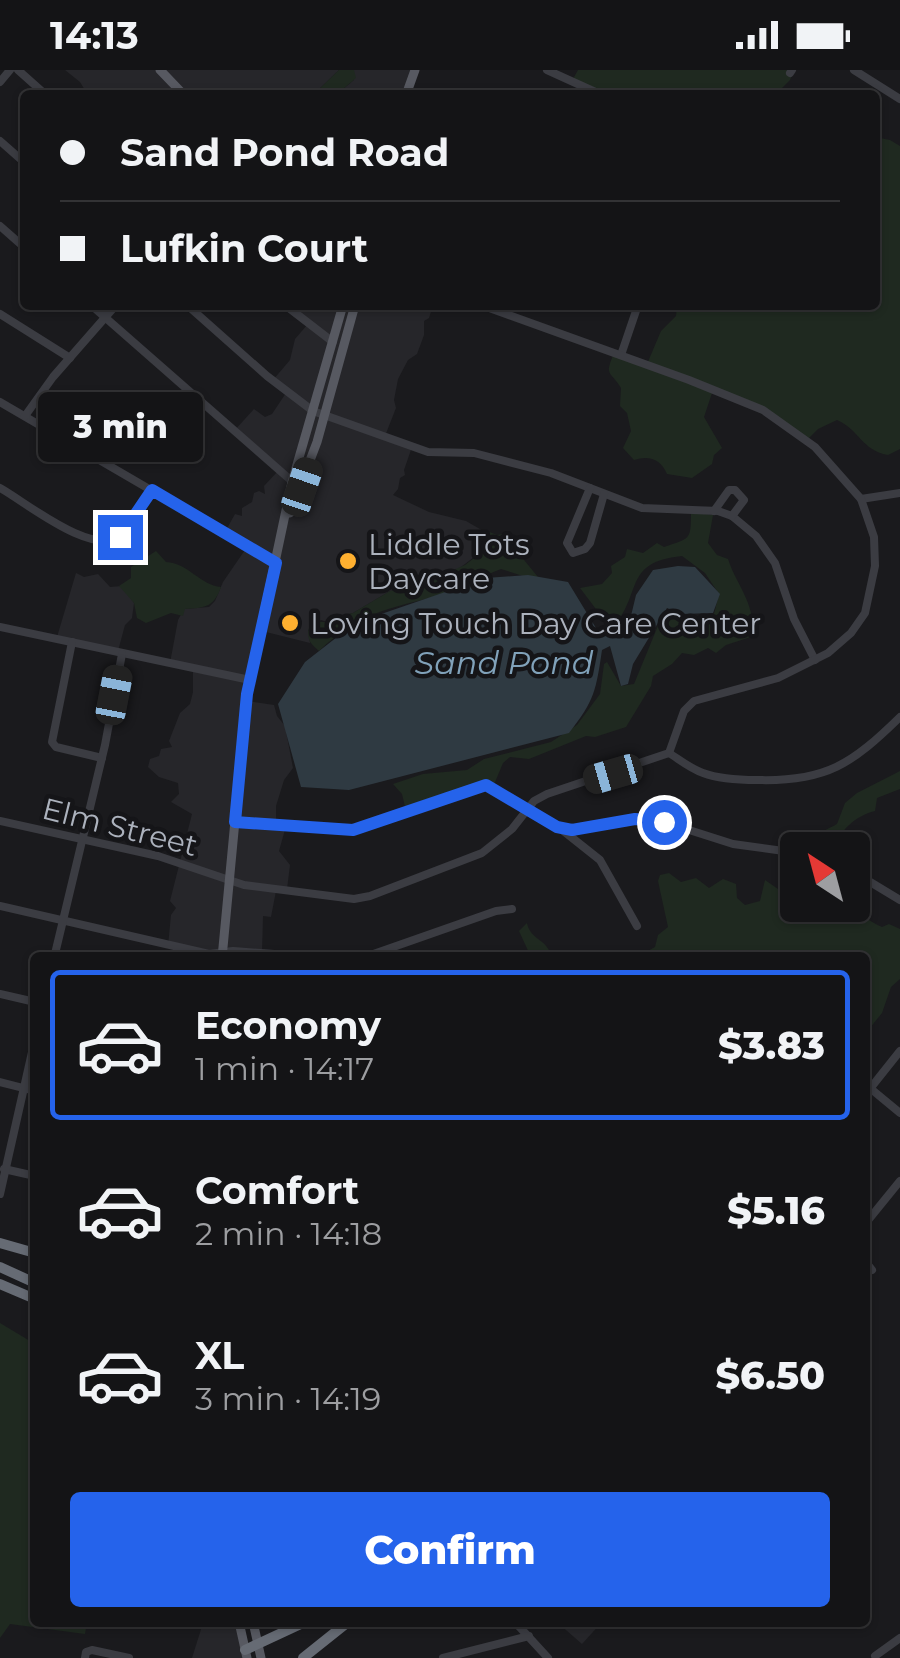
<!DOCTYPE html>
<html lang="en">
<head>
<meta charset="utf-8">
<style>
  body { margin:0; font-family:Montserrat,sans-serif; background:#1d1d1f; color:#f1f3f6; height:100vh; display:flex; flex-direction:column; font-size:38px; white-space:nowrap }
  * { box-sizing:border-box; margin:0 }
  p { font-size:32px; color:#9d9ea1 }
  .icon { flex:none; width:55px; height:55px; fill:none; stroke:currentColor; stroke-width:2; stroke-linecap:round; stroke-linejoin:round }
  .map { position:relative; flex:1; overflow:hidden }
  .drawer { position:absolute; left:30px; top:882px; width:840px; height:675px; display:flex; flex-direction:column; background:#141416; border-radius:10px; box-shadow:0 2px 8px #0004,0 0 0 2px #333335 }
  .drawer>* { flex:none }
  .top-card { position:absolute; left:20px; top:20px; width:860px; height:220px; border-radius:10px; box-shadow:0 2px 8px #0004,0 0 0 2px #333335; display:grid; align-content:center; height:220px; padding:0 40px; background:#141416 }
  .needle { width:65px; rotate:324deg }
  .tools { position:absolute; left:780px; top:762px; display:grid; gap:20px }
  .tools a { display:grid; place-items:center; width:90px; height:90px; border-radius:10px; background:#141416; box-shadow:0 2px 8px #0004,0 0 0 2px #333335; font-size:50px }
  .end { position:absolute; width:45px; height:45px; margin:-22px; border:12px solid #2563eb; background:#fff; box-shadow:0 0 0 5px #fff }
  .from { border-radius:50% }
  .bubble { position:absolute; height:70px; border-radius:10px; background:#141416; box-shadow:0 2px 8px #0004,0 0 0 2px #333335; font-size:32px; font-weight:800; line-height:70px; text-align:center }
  .car { position:absolute; width:30px; height:60px; margin:-30px -15px; border-radius:12px; box-shadow:0 0 8px 2px #0007; background:linear-gradient(#222 24%,#8ab4d8 0 40%,#222 0 76%,#8ab4d8 0 86%,#222 0) }
  .top-card b { display:flex; align-items:center; gap:35px; height:95px; font-size:38px }
  .top-card b+b { border-top:2px solid #333335 }
  .top-card i { width:25px; height:25px; background:#f1f3f6 }
  ul { padding:18px 0 0; list-style:none }
  li { display:flex; align-items:center; gap:30px; height:150px; margin:0 20px 15px; padding:0 20px; border:5px solid transparent; border-radius:10px }
  li div { flex:1 }
  li b { display:block; font-size:38px }
  li em { font-style:normal; font-weight:800 }
  li.on { border-color:#2563eb }
  li>.icon { width:90px; height:90px; stroke-width:1.5 }
  .action { display:flex; gap:20px; margin-top:auto; padding:20px 40px }
  .action a { flex:1; height:115px; border-radius:10px; background:#2563eb; color:#fff; font-size:40px; font-weight:800; line-height:115px; text-align:center }
  .status { display:flex; justify-content:space-between; align-items:center; height:70px; padding:0 50px; background:#141416; direction:ltr }
  .status svg { height:28px; fill:currentColor }
  .map>svg:first-child { display:block }
</style>
</head>
<body>
<div class="status"><b>14:13</b><svg viewBox="0 0 49 12"><path d="M0 12V9h3v3zM5 12V6h3v6zM10 12V3h3v9zM15 12V0h3v12zM26 1h20v11H26zM47 4h2v5h-2z"/></svg></div>
<div class="map">
<svg width="900" height="1588" viewBox="0 0 900 1588">
  <rect width="100%" height="100%" fill="#1a1a1d"/>
  <g fill="#26262a">
    <path d="M65 0H339L313 25H88L80 12Z"/>
    <path d="M354 0H411L405 25H336L354 10Z"/>
    <path d="M286 235H433L429 248 424 251V265L417 284 408 290 398 309 394 330 396 338 385 366 412 377 404 400 405 405 400 408 398 419 393 425 429 442 466 451 485 462 481 466 478 484 448 507 390 521 353 543 344 545 334 554 321 550 308 560 310 573 262 561 247 631 274 635 277 646 285 656 293 698 284 710 276 736V752L286 756 279 781 290 795 287 819 276 821 271 847 263 846 262 883 303 887H179L180 880 168 876 171 845 176 838 170 831 192 744 171 732 179 724 178 713 159 707 148 697 150 689 159 686 161 679 172 677 169 671 180 643 190 634 193 622V599L170 593 178 550 184 539 209 537 215 531 223 512 247 477 225 462 235 444 242 446V438L252 432 254 423 259 421 265 424 264 416 278 401 234 361 254 339 265 347 272 344 286 323 273 310 290 290 295 269 308 254Z"/>
    <path d="M76 503 84 507 98 504 110 517 122 516 134 533 132 548 125 555 118 581 57 567Z"/>
    <path d="M203 1553H241L250 1588H192Z"/>
    <path d="M558 1553H601L582 1574Z"/>
  </g>
  <g fill="#1f2920">
    <path d="M339 0H354L356 8 336 25H313Z"/>
    <path d="M578 0H794L790 10 782 18 786 25H603L573 9Z"/>
    <path d="M875 67 890 70 900 76V379L888 385C861 380 860 360 837 350L818 359 807 370 787 356 713 320 704 347 722 378 714 385 712 394 692 408 667 404C661 389 649 385 634 390L623 378 631 361 627 343 620 336 621 318C610 300 604 307 614 283L647 294 661 261 676 246 677 235H875Z"/>
    <path d="M691 442 713 445 708 473 717 485 728 489C733 505 742 517 748 533 752 544 753 554 757 565L726 575 716 583 708 578 694 585 682 583 672 594 653 606 651 616 626 657 595 667 586 666 529 689 510 687 503 693 493 717 486 715 406 741 402 724 393 714 423 704 467 700 484 689 551 672 577 655 600 624 604 594 607 592 621 616 634 614 662 546 676 543 696 555 714 544 719 524 705 503 682 486C621 492 644 525 611 559L580 518 602 514 612 503 611 496 625 487 627 479 643 483 657 473 664 477C690 468 691 471 691 442Z"/>
    <path d="M487 461 497 465 503 464 542 512 501 499C481 506 462 520 442 525 390 538 360 542 319 581 307 571 306 566 311 551L335 553 344 545 353 543 390 521 448 507 451 501 465 495 478 485 477 475Z"/>
    <path d="M156 481 166 492C188 493 200 515 221 517 214 537 205 538 185 539L183 546 171 543 146 553 137 548 134 533 119 516 131 508V497Z"/>
    <path d="M900 701V719L877 728 875 741C855 746 840 760 833 780H809C814 762 823 762 837 754L845 733 857 723Z"/>
    <path d="M669 803 681 812 696 808 709 818 723 809 736 814 737 828 745 835 760 831 765 810 781 821 797 814 798 835H819L826 848 831 850 842 844 847 835 855 834C861 845 870 852 882 857L889 854 900 859V909L891 917 882 943 865 964V888L649 887 646 882 655 877 658 865 668 857 658 811 660 805Z"/>
    <path d="M527 853C530 868 542 868 549 880L564 884 567 887H531L519 861Z"/>
    <path d="M0 1253 35 1274V1552L87 1553 85 1564 10 1554 0 1568Z"/>
  </g>
  <path fill="#2f3a42" d="M678 496 695 497 720 524 713 543 681 544 667 538 633 594 628 614 621 616 610 576 602 580C596 620 595 630 569 663L349 720 301 717 278 634 305 592 355 553 486 508 528 505 568 512 599 563 614 562 630 550 636 525 653 500Z"/>
  <g fill="none" stroke-linecap="round" stroke-linejoin="round">
    <g stroke="#3b3c42" stroke-width="8">
      <path d="M18 0 46 25"/>
      <path d="M547 0 602 25"/>
      <path d="M854 0 900 29"/>
      <path d="M790 3 792 0"/>
      <path d="M0 12 10 0"/>
      <path d="M0 71 25 93"/>
      <path d="M0 156 25 178"/>
      <path d="M91 235 294 413"/>
      <path d="M187 235 267 306 313 341 428 382 474 383 551 403 642 438 718 441 732 446 756 466 775 493 794 549 815 590"/>
      <path d="M285 235 333 272"/>
      <path d="M0 244 70 288"/>
      <path d="M621 285 638 235"/>
      <path d="M0 332 276 493"/>
      <path d="M25 346 53 307 116 235"/>
      <path d="M0 418C27 433 92 487 121 466 135 456 143 434 152 420"/>
      <path d="M590 418 567 473 573 483 585 479 590 473 604 424"/>
      <path d="M861 429 900 423"/>
      <path d="M714 441 729 420H735L744 430 732 446"/>
      <path d="M0 557 250 610"/>
      <path d="M72 572 52 672 56 677 102 688"/>
      <path d="M669 683C680 690 691 699 703 703 719 709 739 710 757 710 826 712 852 694 900 647"/>
      <path d="M0 751 158 786 244 815 354 829 370 826 482 783 512 759 534 731 547 724 669 683 684 641 694 631 778 608 828 583 851 563 865 543 875 496 874 467 861 429 815 377 763 340 689 310 481 235"/>
      <path d="M235 752 353 760 486 715 557 757 572 760 635 749 664 752 733 774 798 783"/>
      <path d="M561 759 600 790 637 856"/>
      <path d="M852 801 900 830"/>
      <path d="M0 836 209 884 233 881 329 888"/>
      <path d="M54 888 105 675 122 584"/>
      <path d="M362 888 496 841 512 839"/>
      <path d="M0 924 35 932"/>
      <path d="M0 1012 35 1021"/>
      <path d="M865 1014 900 1043"/>
      <path d="M865 1025 900 981"/>
      <path d="M4 1099 35 1106"/>
      <path d="M0 1124 35 969"/>
      <path d="M865 1154 900 1111"/>
      <path d="M865 1191 872 1200"/>
      <path d="M515 1552 548 1588"/>
      <path d="M875 1586 900 1568"/>
      <path d="M85 1588 86 1582 92 1580 129 1588"/>
      <path d="M443 1588 529 1566"/>
    </g>
    <g stroke="#575961" stroke-width="9">
      <path d="M160 0 184 25"/>
      <path d="M406 25 415 0"/>
      <path d="M290 443 317 372 355 235"/>
      <path d="M222 888 247 624 292 412 343 235"/>
      <path d="M239 1552 247 1588"/>
      <path d="M253 1552 261 1588"/>
    </g>
    <g stroke="#666b74" stroke-width="10">
      <path d="M0 1173 35 1183"/>
      <path d="M0 1197 35 1213"/>
      <path d="M0 1214 35 1229"/>
      <path d="M245 1580 305 1552"/>
      <path d="M303 1588 348 1552"/>
    </g>
  </g>
  <g fill="none" stroke-linecap="round" stroke-linejoin="round">
    <path stroke="#2563eb" stroke-width="12" d="M120 467 152 420 276 493 247 624 235 752 353 760 486 715 557 757 572 760 635 749 664 752"/>
  </g>
  <g fill="#ffb030" stroke="#151518" stroke-width="4">
    <circle cx="348" cy="491" r="10"/>
    <circle cx="290" cy="553" r="10"/>
  </g>
  <g text-anchor="middle" dominant-baseline="central" stroke-width="9" stroke-linejoin="round" paint-order="stroke">
    <g font-size="30" fill="#acb2bd" stroke="#151518" text-anchor="start">
      <text x="368" y="474">Liddle Tots<tspan x="368" dy="34">Daycare</tspan></text>
      <text x="310" y="553">Loving Touch Day Care Center</text>
    </g>
    <g font-size="30" fill="#acb2bd" stroke="#151518">
      <text transform="translate(120 757) rotate(14)">Elm Street</text>
    </g>
    <g font-size="32" font-style="italic" fill="#81a2ba" stroke="#151518">
      <text x="504" y="592">Sand Pond</text>
    </g>
  </g>
</svg>
<div class="tools">
<a><svg class="needle" viewBox="-14 -14 28 28"><path d="M0-13l5 13h-10z" fill="#e53935"/><path d="M0 13l5-13h-10z" fill="#9d9ea1"/></svg></a>
</div>
<i class="end from" style="left:664px;top:752px"></i>
<i class="end" style="left:120px;top:467px"></i>
<div class="bubble" style="left:38px;top:322px;width:165px">3 min</div>
<i class="car" style="left:302px;top:417px;rotate:19deg"></i>
<i class="car" style="left:114px;top:625px;rotate:11deg"></i>
<i class="car" style="left:613px;top:704px;rotate:254deg"></i>
<div class="top-card">
<b><i class="from"></i>Sand Pond Road</b>
<b><i></i>Lufkin Court</b>
</div>
<section class="drawer">
<ul>
<li class="on"><svg class="icon" aria-label="car" viewBox="0 0 24 24"><path d="M5 17H2v-5l4-1 3-4h7l3 4 3 1v5h-3M9 17h6M6 11h13"/><circle cx="7" cy="17" r="2"/><circle cx="17" cy="17" r="2"/></svg><div><b>Economy</b><p>1 min · 14:17</p></div><em>$3.83</em></li>
<li><svg class="icon" aria-label="car" viewBox="0 0 24 24"><path d="M5 17H2v-5l4-1 3-4h7l3 4 3 1v5h-3M9 17h6M6 11h13"/><circle cx="7" cy="17" r="2"/><circle cx="17" cy="17" r="2"/></svg><div><b>Comfort</b><p>2 min · 14:18</p></div><em>$5.16</em></li>
<li><svg class="icon" aria-label="car" viewBox="0 0 24 24"><path d="M5 17H2v-5l4-1 3-4h7l3 4 3 1v5h-3M9 17h6M6 11h13"/><circle cx="7" cy="17" r="2"/><circle cx="17" cy="17" r="2"/></svg><div><b>XL</b><p>3 min · 14:19</p></div><em>$6.50</em></li>
</ul>
<div class="action"><a>Confirm</a></div>
</section>
</div>
</body>
</html>
